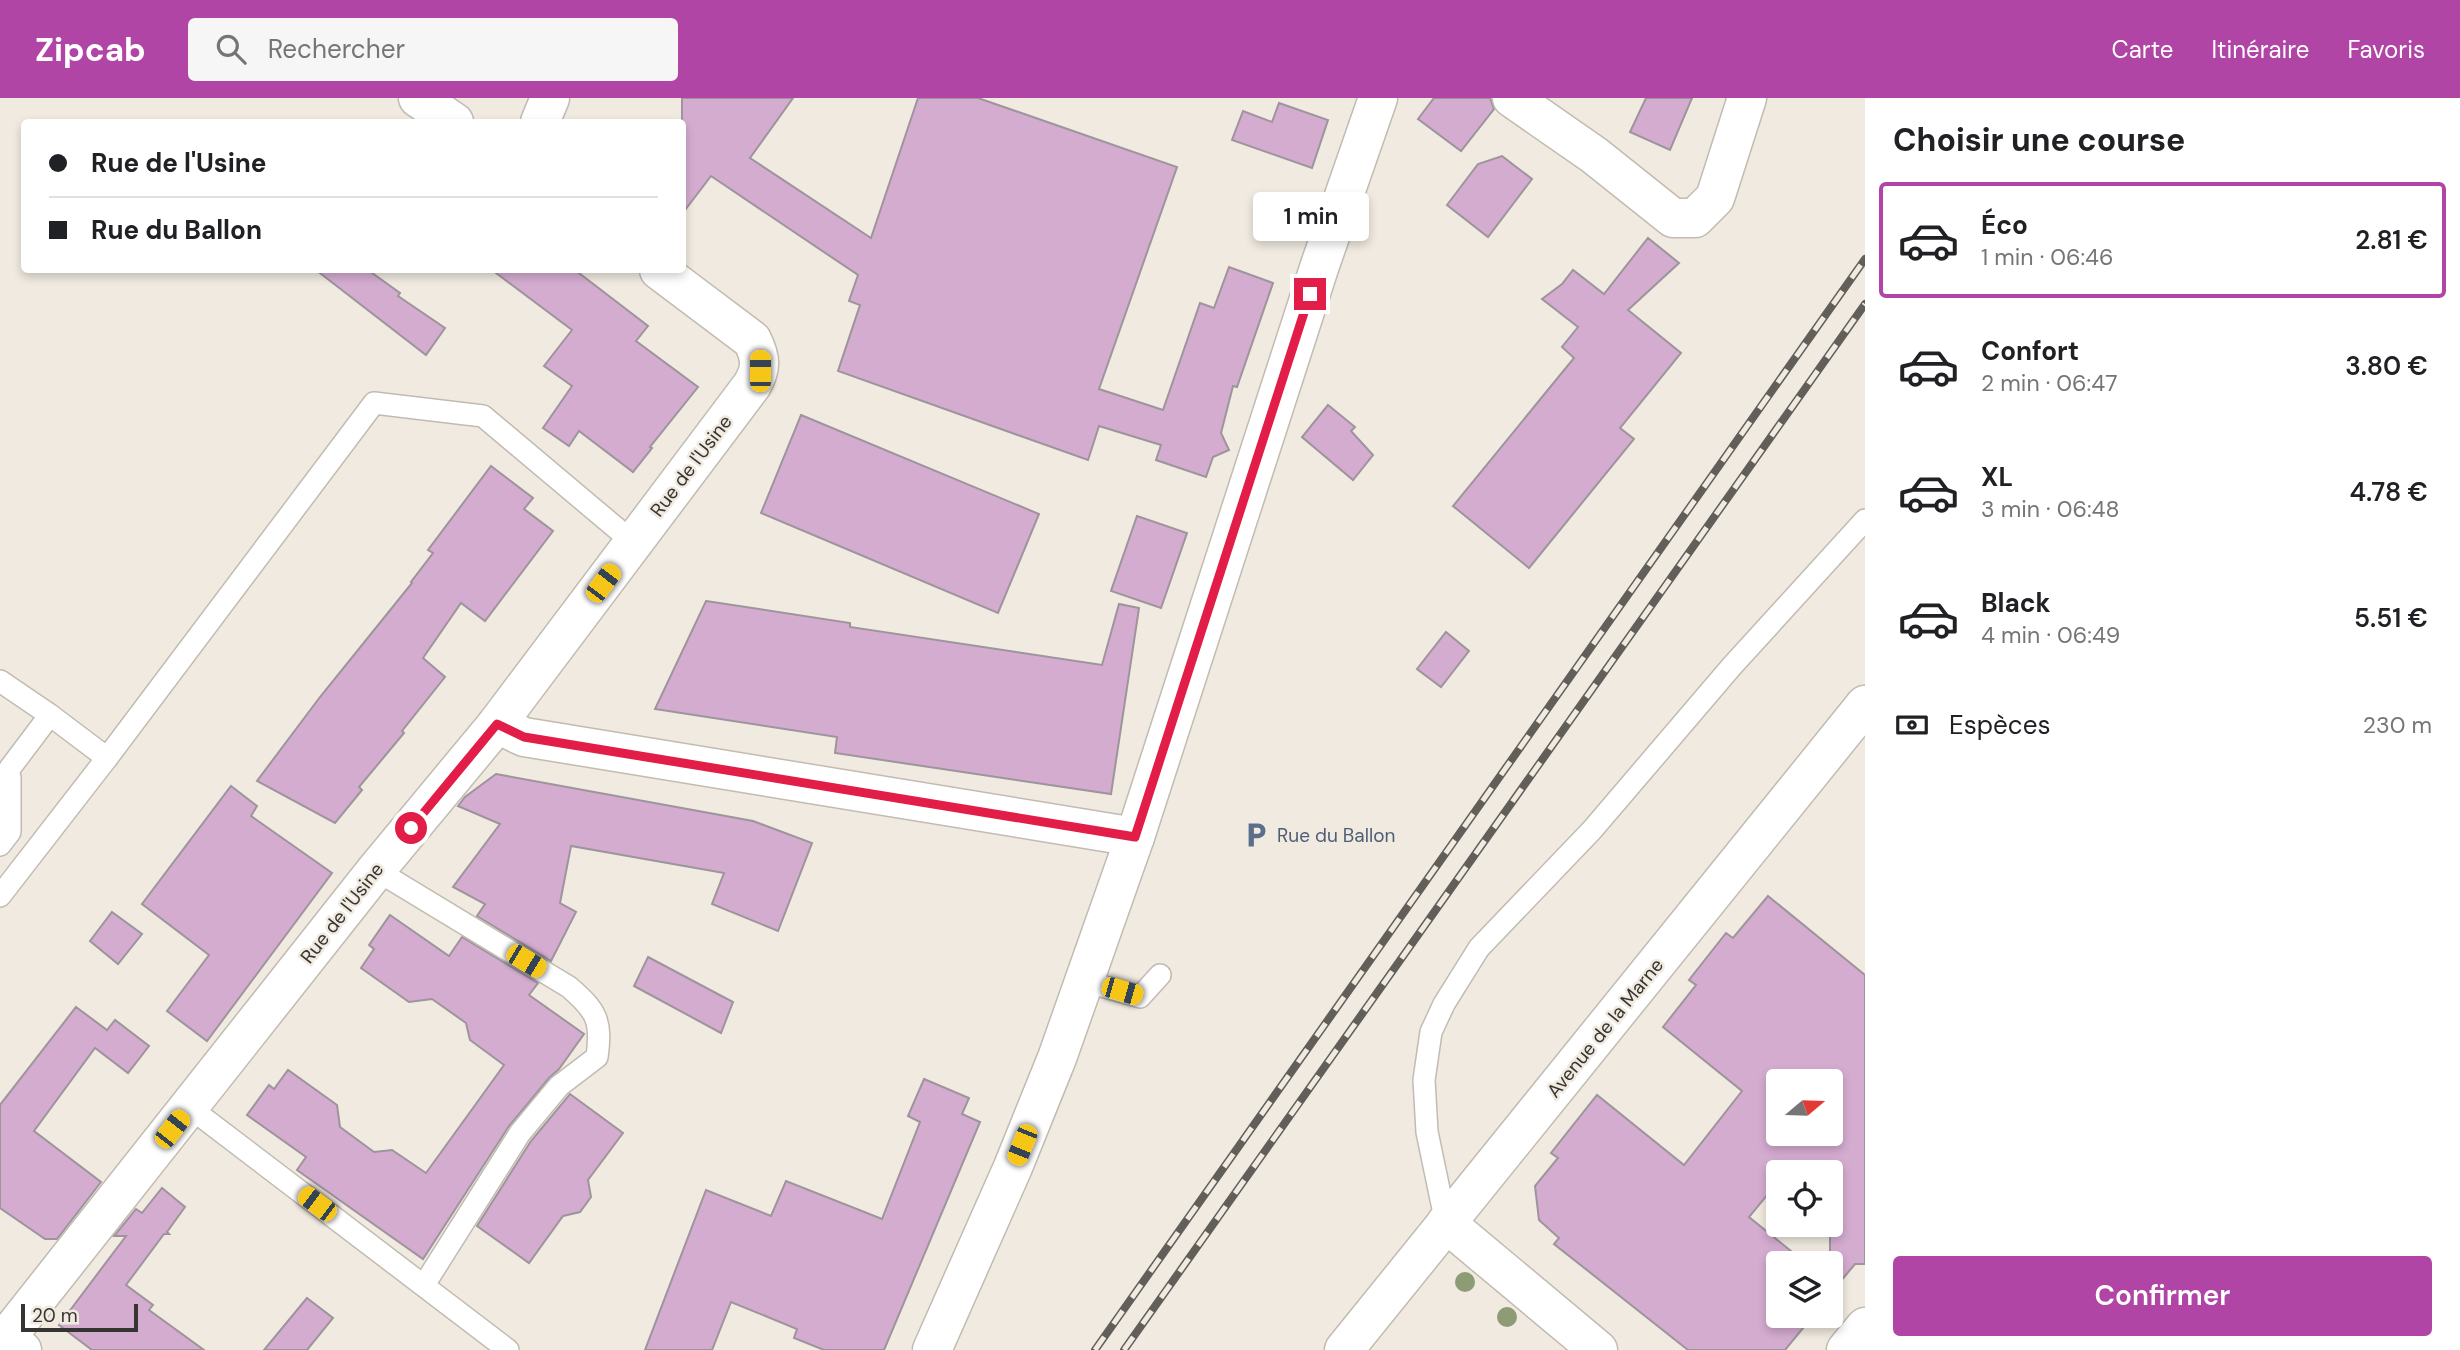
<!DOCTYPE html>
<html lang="fr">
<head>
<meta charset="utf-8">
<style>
  body { margin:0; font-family:"DM Sans",sans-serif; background:#f6f6f6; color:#202124; height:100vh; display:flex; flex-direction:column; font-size:26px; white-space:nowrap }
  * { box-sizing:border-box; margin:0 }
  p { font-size:23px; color:#757577 }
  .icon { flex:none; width:38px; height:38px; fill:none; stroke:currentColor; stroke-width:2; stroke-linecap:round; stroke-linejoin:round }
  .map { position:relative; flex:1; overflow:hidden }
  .side { display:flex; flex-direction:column; background:#fff; width:595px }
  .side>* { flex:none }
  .guide { position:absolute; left:21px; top:21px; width:665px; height:154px; border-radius:7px; box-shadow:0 4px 10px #0003; display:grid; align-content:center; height:154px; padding:0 28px; background:#fff }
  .needle { width:46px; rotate:71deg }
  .tools { position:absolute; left:1766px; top:971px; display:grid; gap:14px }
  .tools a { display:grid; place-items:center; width:77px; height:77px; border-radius:7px; background:#fff; box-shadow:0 4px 10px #0003; font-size:35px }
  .scale { position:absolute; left:21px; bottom:18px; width:117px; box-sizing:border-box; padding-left:7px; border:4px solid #373531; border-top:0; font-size:19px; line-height:24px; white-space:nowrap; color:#373531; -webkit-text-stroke:5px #f0eae0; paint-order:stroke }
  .end { position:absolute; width:32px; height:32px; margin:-16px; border:9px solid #e11d48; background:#fff; box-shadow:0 0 0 4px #fff }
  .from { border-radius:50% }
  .bubble { position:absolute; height:49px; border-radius:7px; background:#fff; box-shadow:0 4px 10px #0003; font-size:23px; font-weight:600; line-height:49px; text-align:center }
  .car { position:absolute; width:21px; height:42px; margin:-21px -10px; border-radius:9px; box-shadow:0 0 5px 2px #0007; background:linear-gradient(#f5c518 24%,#345 0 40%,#f5c518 0 76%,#345 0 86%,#f5c518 0) }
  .guide b { display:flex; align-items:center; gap:24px; height:66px; font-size:26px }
  .guide b+b { border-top:2px solid #e0e0e0 }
  .guide i { width:18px; height:18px; background:#202124 }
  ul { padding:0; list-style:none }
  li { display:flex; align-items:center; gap:21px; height:116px; margin:0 14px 10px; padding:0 14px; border:4px solid transparent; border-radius:7px }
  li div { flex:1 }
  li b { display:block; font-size:26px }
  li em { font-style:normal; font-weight:600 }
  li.active { border-color:#b145a5 }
  li>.icon { width:63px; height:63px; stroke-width:1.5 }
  h2 { padding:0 28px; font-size:32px; line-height:84px }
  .pay { display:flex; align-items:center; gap:18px; height:77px; padding:0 28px; font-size:26px }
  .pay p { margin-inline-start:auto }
  .action { display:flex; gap:14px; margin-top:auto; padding:14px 28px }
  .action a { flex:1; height:80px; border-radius:7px; background:#b145a5; color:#fff; font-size:28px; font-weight:600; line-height:80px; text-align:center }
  header { display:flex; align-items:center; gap:42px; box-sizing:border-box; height:98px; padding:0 35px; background:#b145a5; color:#fff }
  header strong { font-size:33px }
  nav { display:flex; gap:38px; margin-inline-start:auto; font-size:24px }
  .search { width:490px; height:63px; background:#f6f6f6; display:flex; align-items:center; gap:18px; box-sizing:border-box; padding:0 24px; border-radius:7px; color:#757577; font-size:26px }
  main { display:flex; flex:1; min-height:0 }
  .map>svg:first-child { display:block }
</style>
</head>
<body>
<header>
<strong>Zipcab</strong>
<div class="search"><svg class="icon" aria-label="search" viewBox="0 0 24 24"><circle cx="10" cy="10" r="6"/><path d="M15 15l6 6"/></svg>Rechercher</div>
<nav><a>Carte</a><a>Itinéraire</a><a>Favoris</a></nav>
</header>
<main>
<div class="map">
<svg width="1865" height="1252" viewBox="0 0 1865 1252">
  <rect width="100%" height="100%" fill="#f0eae0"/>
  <g fill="#d4acd0" stroke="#9d949c" stroke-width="2" fill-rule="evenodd">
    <path d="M682 0H793L750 60 871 140 918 0H978L1177 69 1099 291 1163 312 1200 205 1214 210 1229 169 1273 185 1237 289 1233 288 1221 335 1229 352 1213 359 1206 379 1156 362 1161 347 1099 328 1088 362 838 273 860 207 849 203 858 177 711 78 682 116Z"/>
    <path d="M1434 0H1490L1494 11 1461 53 1418 21Z"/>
    <path d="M1646 0H1692L1670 52 1630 34Z"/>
    <path d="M1279 5 1328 22 1312 70 1232 42 1243 13 1272 24Z"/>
    <path d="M1502 58 1532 81 1488 139 1447 107 1478 66Z"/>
    <path d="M1648 140 1679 165 1628 212 1681 255 1620 330 1634 341 1529 470 1453 408 1574 260 1562 249 1578 229 1542 201 1562 186 1573 172 1604 196Z"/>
    <path d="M316 172H368L400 195 398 198 445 230 426 257Z"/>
    <path d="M492 172H575L648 228 636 243 698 289 650 349 652 350 633 374 579 333 569 348 543 330 572 288 544 268 572 232Z"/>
    <path d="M1328 307 1355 329 1351 333 1373 357 1353 382 1302 339Z"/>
    <path d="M801 317 1039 416 998 515 761 415Z"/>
    <path d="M491 368 533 400 524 411 553 433 485 523 461 505 423 560 445 579 402 633 404 635 359 689 362 692 335 725 257 683 320 599 412 485 411 484 433 455 428 452Z"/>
    <path d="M1137 418 1187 435 1161 510 1111 493Z"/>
    <path d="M706 503 850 525V529L1102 567 1119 506 1139 510 1111 696 835 655 837 639 655 611Z"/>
    <path d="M1446 534 1469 553 1441 589 1417 571Z"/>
    <path d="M496 676 753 723 812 745 778 833 712 806 724 775 571 748 560 805 576 814 551 863 477 818 485 806 453 789 500 726 458 708 465 699Z"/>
    <path d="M231 688 257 708 251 718 332 775 207 943 167 913 209 857 142 806Z"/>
    <path d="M1768 798 1865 877V1166H1855L1830 1196V1074H1778V1084L1749 1119 1807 1166H1778V1218H1813L1785 1252H1688L1554 1146 1559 1140 1539 1122 1535 1088 1558 1060 1551 1055 1597 997 1684 1067 1742 993 1663 929 1696 887 1689 882 1726 835 1733 840ZM1778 984H1830V1036H1778Z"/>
    <path d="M112 814 142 836 118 866 90 843Z"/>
    <path d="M390 817 449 858 462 839 538 885 529 897 584 936 559 971 549 980 509 1028 423 1161 297 1072 306 1059 247 1017 269 987 274 991 288 972 337 1007 340 1029 374 1054 392 1052 426 1075 460 1028 504 967 470 942 466 925 432 901 409 904 361 870 374 851 369 847Z"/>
    <path d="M648 859 733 904 721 935 634 888Z"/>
    <path d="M76 909 107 932 115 922 149 948 128 975 95 950 34 1033 101 1084 57 1141H45L0 1110V1007Z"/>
    <path d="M924 981 969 1000 962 1016 980 1024 884 1252H824L794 1240 797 1231 731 1204 712 1252H645L706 1092 771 1118 786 1083 882 1121 920 1024 908 1018Z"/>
    <path d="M570 996 623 1035 588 1082 591 1099 580 1114 563 1118 529 1165 477 1128 531 1043Z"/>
    <path d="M162 1090 185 1109 167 1134 169 1136H164L126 1187 153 1207 149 1212 204 1252H92L59 1227 126 1138H114L136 1111 142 1115Z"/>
    <path d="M307 1200 333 1220 307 1252H264Z"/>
  </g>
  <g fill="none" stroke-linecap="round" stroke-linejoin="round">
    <defs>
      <g id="lane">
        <path d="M0 583 50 617 107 660 0 798"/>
        <path d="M107 660 374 305 483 318 634 445"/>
        <path d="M0 697 10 670 50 617"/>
        <path d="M0 747 10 734V679"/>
        <path d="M376 772 569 889C597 913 602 923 597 959L559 988 520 1035 424 1187"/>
        <path d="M1084 883 1140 899 1160 877"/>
        <path d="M189 1009 508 1252"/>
        <path d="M1446 1125 1427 1034 1424 982 1431 934 1444 906 1479 850 1592 732 1732 568 1865 422"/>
      </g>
      <g id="street">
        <path d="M418 0 454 24"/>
        <path d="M1512 0 1594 57 1673 120H1695L1715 100 1747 0"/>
        <path d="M540 24 550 0"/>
        <path d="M497 626 524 639 1135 739"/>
        <path d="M1446 1125 1598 1252"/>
        <path d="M6 1240 376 772 497 626 752 287C762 270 761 260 752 242L659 172"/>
        <path d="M932 1252 1013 1069 1057 960 1135 739 1319 170 1378 0"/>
        <path d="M1344 1252 1865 607"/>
        <path d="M1846 1252 1865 1229"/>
      </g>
      <path id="secondary" d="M0 1236 22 1252"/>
    </defs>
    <use href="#lane" stroke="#c1bbb1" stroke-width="24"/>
    <use href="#street" stroke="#c1bbb1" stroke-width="41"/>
    <use href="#secondary" stroke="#c1bbb1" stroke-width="41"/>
    <use href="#lane" stroke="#fff" stroke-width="21"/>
    <use href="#street" stroke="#fff" stroke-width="38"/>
    <use href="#secondary" stroke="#fff" stroke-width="38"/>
    <defs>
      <g id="rail">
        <path d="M1095 1252 1865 161"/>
        <path d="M1124 1252 1865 206"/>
      </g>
    </defs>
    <use href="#rail" stroke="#625f5a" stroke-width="8"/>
    <use href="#rail" stroke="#f0eae0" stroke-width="5" stroke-dasharray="16" stroke-linecap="butt"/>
  </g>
  <g fill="#8e9c75">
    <circle cx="1465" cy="1184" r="10"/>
    <circle cx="1507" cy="1219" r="10"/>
  </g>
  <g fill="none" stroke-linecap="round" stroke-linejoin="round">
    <path stroke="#e11d48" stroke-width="9" d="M411 730 497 626 524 639 1135 739 1310 196"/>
  </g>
  <defs>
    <symbol id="parking-bare" viewBox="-9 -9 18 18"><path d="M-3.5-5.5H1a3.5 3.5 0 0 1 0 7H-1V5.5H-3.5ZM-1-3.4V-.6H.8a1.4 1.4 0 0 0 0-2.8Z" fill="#5c6f8a" stroke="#f0eae0" stroke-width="2.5" paint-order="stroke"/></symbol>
  </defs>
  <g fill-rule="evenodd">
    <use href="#parking-bare" x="1237" y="718" width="38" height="38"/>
  </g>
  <g text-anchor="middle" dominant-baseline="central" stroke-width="5" stroke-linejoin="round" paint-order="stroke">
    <g font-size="19" fill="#373531" stroke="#f0eae0">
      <text transform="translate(691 368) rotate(-53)">Rue de l'Usine</text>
      <text transform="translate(342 815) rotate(-52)">Rue de l'Usine</text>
      <text transform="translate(1605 930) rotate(-51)">Avenue de la Marne</text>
    </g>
    <g font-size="19" fill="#4e5e75" stroke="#f0eae0" text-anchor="start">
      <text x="1277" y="737">Rue du Ballon</text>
    </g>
  </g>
</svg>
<div class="tools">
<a><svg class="needle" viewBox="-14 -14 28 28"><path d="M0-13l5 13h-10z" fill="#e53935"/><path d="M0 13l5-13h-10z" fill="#757577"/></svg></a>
<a><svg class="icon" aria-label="locate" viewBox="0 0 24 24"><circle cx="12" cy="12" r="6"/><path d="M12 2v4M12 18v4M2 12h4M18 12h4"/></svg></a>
<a><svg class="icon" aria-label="layers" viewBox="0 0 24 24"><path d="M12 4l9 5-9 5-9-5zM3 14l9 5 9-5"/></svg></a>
</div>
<div class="scale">20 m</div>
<i class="end from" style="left:411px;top:730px"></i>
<i class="end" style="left:1310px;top:196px"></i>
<div class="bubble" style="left:1253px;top:94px;width:116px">1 min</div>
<i class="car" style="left:760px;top:273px;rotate:0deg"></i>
<i class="car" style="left:603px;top:485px;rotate:37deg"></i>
<i class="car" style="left:526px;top:863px;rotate:121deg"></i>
<i class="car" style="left:1122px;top:893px;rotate:106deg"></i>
<i class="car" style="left:172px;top:1031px;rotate:38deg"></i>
<i class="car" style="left:1022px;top:1047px;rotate:202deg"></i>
<i class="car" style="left:317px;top:1106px;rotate:307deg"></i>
<div class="guide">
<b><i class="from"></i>Rue de l'Usine</b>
<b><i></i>Rue du Ballon</b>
</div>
</div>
<section class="side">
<h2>Choisir une course</h2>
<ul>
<li class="active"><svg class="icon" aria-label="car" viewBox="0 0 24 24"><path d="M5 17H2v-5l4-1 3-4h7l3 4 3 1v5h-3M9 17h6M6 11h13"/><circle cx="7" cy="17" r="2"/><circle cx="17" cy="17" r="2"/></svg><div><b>Éco</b><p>1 min · 06:46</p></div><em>2.81 €</em></li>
<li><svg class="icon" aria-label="car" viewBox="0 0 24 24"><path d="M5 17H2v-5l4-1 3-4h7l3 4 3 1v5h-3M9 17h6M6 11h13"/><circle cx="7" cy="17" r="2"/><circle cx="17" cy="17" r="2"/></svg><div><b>Confort</b><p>2 min · 06:47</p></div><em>3.80 €</em></li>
<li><svg class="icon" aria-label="car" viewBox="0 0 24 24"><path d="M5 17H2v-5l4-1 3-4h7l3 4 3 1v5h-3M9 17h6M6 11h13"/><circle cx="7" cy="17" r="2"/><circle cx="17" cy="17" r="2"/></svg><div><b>XL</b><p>3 min · 06:48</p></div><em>4.78 €</em></li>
<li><svg class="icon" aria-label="car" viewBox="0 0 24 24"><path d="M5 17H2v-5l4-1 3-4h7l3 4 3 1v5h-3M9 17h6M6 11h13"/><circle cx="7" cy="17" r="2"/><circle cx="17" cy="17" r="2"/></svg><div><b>Black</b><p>4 min · 06:49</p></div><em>5.51 €</em></li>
</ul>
<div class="pay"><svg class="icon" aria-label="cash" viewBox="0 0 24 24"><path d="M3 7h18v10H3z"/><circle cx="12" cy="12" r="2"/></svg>Espèces<p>230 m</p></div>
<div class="action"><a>Confirmer</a></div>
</section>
</main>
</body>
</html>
